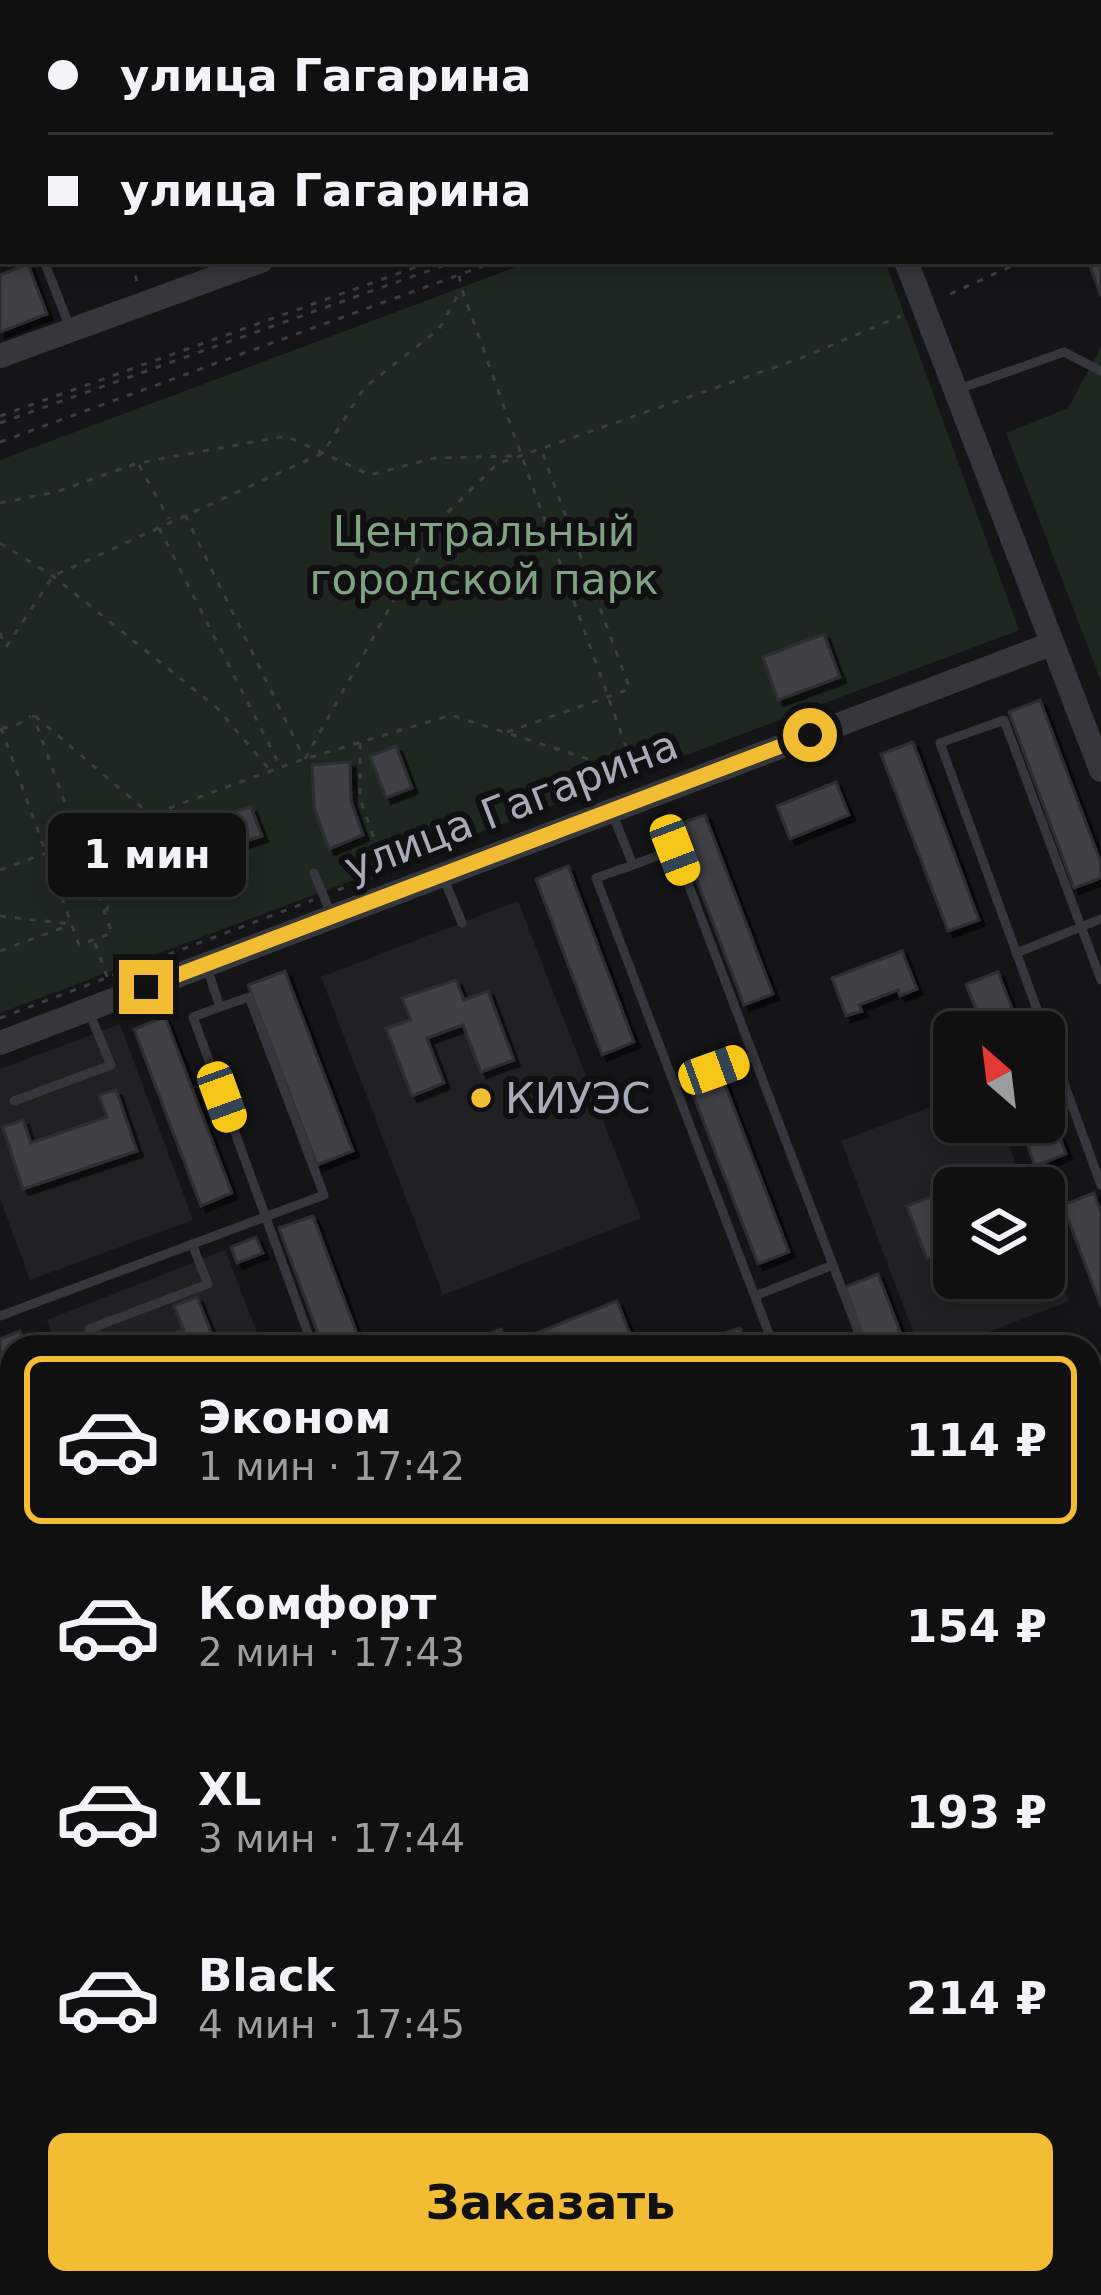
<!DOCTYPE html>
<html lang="ru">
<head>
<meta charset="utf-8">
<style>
  body { margin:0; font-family:"DejaVu Sans",sans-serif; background:#1e1e1f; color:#f1f3f6; height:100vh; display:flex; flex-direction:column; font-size:45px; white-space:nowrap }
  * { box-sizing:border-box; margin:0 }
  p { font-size:39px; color:#9c9d9f }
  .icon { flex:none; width:66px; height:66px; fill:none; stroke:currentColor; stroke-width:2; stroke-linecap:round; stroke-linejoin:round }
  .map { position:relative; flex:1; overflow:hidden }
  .side { position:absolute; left:0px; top:1335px; width:1101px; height:960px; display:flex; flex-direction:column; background:#101011; border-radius:36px 36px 0 0; box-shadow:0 6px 18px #0003,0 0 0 3px #303031 }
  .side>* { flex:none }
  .top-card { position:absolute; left:0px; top:0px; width:1101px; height:264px; box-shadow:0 6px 18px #0003,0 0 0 3px #303031; display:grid; align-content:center; height:264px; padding:0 48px; background:#101011 }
  .needle { width:78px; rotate:332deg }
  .tools { position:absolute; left:933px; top:1011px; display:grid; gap:24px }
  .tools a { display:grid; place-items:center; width:132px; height:132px; border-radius:18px; background:#101011; box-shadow:0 6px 18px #0003,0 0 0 3px #303031; font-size:60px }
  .end { position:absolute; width:54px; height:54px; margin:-27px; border:15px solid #f2bd32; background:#111; box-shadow:0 0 0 6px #111 }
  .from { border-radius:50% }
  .bubble { position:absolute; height:84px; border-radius:18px; background:#101011; box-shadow:0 6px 18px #0003,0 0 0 3px #303031; font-size:39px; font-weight:700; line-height:84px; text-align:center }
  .car { position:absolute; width:36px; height:72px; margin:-36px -18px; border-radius:15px; box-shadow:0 0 9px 3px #0007; background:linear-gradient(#f5c518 24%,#345 0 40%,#f5c518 0 76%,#345 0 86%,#f5c518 0) }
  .top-card b { display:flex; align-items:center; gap:42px; height:114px; font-size:45px }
  .top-card b+b { border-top:3px solid #303031 }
  .top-card i { width:30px; height:30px; background:#f1f3f6 }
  ul { padding:21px 0 0; list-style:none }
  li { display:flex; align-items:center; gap:36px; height:168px; margin:0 24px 18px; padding:0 24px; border:6px solid transparent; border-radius:18px }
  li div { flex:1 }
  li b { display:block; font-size:45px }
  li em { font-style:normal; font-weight:700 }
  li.selected { border-color:#f2bd32 }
  li>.icon { width:108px; height:108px; stroke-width:1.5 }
  .cta { display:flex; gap:24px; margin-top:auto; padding:24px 48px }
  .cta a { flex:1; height:138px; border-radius:18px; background:#f2bd32; color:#111; font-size:48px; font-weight:700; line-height:138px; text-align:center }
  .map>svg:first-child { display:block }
</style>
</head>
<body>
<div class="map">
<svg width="1101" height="2295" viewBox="0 0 1101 2295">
  <defs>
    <filter id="shadow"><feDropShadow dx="5.5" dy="5.5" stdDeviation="0" flood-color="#0009"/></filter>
  </defs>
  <rect width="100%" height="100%" fill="#151517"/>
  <g fill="#212124">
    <path d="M518 901 641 1218 443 1295 321 977Z"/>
    <path d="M120 1024 193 1220 30 1280 0 1198V1069Z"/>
    <path d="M954 1098V1122H1000L1025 1188H954V1278H1044V1237L1069 1301 950 1347H919L841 1141Z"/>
    <path d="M225 1250 263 1347H58L47 1320Z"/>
    <path d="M1101 1663V1910L1094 1913 1089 1899V1668Z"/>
    <path d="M0 2079 12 2111V2283H77L80 2291 70 2295H0Z"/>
  </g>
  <g fill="#1f2721">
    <path d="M532 261H885L1019 630 0 1013V460Z"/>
    <path d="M1101 347V681L1006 433 1068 408Z"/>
    <path d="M575 2283H760L765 2295H570Z"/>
  </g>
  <g fill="#3f4044" stroke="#2f2f33" stroke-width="3" filter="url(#shadow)">
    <path d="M3 53V142L0 133Z"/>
    <path d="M1101 199V296L1088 261H1098Z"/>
    <path d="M28 264 47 314 0 332V275Z"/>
    <path d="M824 634 840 677 778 700 763 657Z"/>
    <path d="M1040 700 1101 863V878L1074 888 1009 712Z"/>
    <path d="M913 742 979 920 948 931 881 754Z"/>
    <path d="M396 746 412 788 386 798 370 756Z"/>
    <path d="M350 762 351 801 363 835 329 849 314 807 312 765Z"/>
    <path d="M836 782 849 815 790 839 777 806Z"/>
    <path d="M251 807 262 836 231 846 224 856 214 860 204 859 194 851 188 842V831L195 822Z"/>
    <path d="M705 815 773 994 744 1005 676 825Z"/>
    <path d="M568 866 634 1042 602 1055 536 879Z"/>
    <path d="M902 951 917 989 900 996 898 990 859 1005 862 1011 846 1016 832 978Z"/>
    <path d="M285 971 353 1151 317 1165 248 985Z"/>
    <path d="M998 972 1021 1032H985L966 984Z"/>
    <path d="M456 980 464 1000 488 991 514 1060 481 1072 463 1025 427 1038 444 1083 412 1096 386 1028 411 1020 402 998Z"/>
    <path d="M165 1017 232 1193 201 1206 134 1029Z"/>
    <path d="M722 1077 789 1252 758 1264 691 1089Z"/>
    <path d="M116 1090 137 1151 23 1189 3 1127 23 1120 31 1143 107 1117 99 1095Z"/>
    <path d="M1044 1095 1066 1154 1035 1166 1019 1122H1044Z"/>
    <path d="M989 1175 994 1188H955Z"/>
    <path d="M954 1188V1222L942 1227 951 1250 927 1259 907 1206Z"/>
    <path d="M1094 1193 1101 1212V1307L1063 1205Z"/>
    <path d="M313 1216 362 1347H323L279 1228Z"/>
    <path d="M256 1237 263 1253 237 1263 231 1247Z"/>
    <path d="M878 1274 906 1347H867L845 1287Z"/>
    <path d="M197 1297 217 1347H142L184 1330 174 1306Z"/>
    <path d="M617 1301 630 1334 598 1347H456L501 1329 507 1345Z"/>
    <path d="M740 1328 747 1347H712L709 1339Z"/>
    <path d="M20 1331 25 1347H12V1408L0 1376V1339Z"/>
    <path d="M99 1332 105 1347H82L79 1340Z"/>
    <path d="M0 1670 12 1701V1800L0 1768Z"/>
    <path d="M1101 1707V1755L1089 1760V1712Z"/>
    <path d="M1095 1958 1101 1987 1089 1992V1960Z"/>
    <path d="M1093 2025 1095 2031 1101 2029V2050L1089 2054V2026Z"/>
    <path d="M0 2135 12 2166V2280L0 2284Z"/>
    <path d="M1101 2146V2180L1089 2184V2151Z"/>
    <path d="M226 2283H269L239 2295H230Z"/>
    <path d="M474 2283H522L498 2293 476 2287Z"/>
    <path d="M785 2283H825L829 2292 790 2295Z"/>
    <path d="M1020 2283H1040L1045 2293 1026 2295Z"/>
  </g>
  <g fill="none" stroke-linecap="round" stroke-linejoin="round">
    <g stroke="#3c3e43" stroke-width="3" stroke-dasharray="6 9" stroke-linecap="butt">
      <path d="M895 3 903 0"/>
      <path d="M989 3 997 0"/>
      <path d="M131 261 138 285"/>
      <path d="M457 261 461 287 638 780"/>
      <path d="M950 294 1023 261"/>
      <path d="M0 416 433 261"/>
      <path d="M0 423 456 261"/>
      <path d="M0 442 497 261"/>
      <path d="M139 465 169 519"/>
      <path d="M0 503 56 492 138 463 286 436 370 475 434 458 513 456"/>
      <path d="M185 515 304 758"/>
      <path d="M159 528 280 766"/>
      <path d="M0 543 53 576 217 708 270 770"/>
      <path d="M0 633 5 646"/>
      <path d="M6 647 53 576 323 453 364 388 439 329 460 291"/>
      <path d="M35 716 153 817 106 911"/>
      <path d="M1 728 79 945 112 933 33 715"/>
      <path d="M2 728 13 727 31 716"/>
      <path d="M507 732 630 689 541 449"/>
      <path d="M360 743V798L384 868"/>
      <path d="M305 759 408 575 448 512 497 464 801 358 901 316"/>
      <path d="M0 870 295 762 451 715 635 774"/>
      <path d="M338 890 374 877"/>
      <path d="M0 916 70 924"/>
      <path d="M95 943 108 979"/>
      <path d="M0 951 70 925"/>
      <path d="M0 1018 313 900"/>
      <path d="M1089 1562 1101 1558"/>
      <path d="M0 1961 12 1957"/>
      <path d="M746 2283 751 2295"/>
      <path d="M634 2295 636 2283"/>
    </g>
    <g stroke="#36373c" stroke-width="9">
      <path d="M255 0 256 3"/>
      <path d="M732 0 733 3"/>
      <path d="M855 0 856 3"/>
      <path d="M757 3 765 0"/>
      <path d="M0 257 3 256"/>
      <path d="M44 261 69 325"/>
      <path d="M959 389 1064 352 1101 371"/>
      <path d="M613 815 633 865 596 878 774 1347"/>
      <path d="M633 865 675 849 864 1347"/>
      <path d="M314 873 332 916"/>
      <path d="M444 879 462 923"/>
      <path d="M1016 953 1101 919"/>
      <path d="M207 968 220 1007 193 1017 313 1347"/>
      <path d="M1101 980 1004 720 940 743 1101 1185"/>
      <path d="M675 1085 753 1056"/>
      <path d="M14 1101 111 1065 88 1010"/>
      <path d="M755 1296 833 1265"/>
      <path d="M0 1316 324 1195 249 997 220 1007"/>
      <path d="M89 1329 208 1284 192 1244"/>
      <path d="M0 1397 12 1428"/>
      <path d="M1089 1419 1101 1414"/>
      <path d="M0 1590 12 1585"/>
      <path d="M0 1597 12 1629"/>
      <path d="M0 1832 12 1827"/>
      <path d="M1089 2009 1101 2005"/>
      <path d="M10 2046 12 2045"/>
      <path d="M0 2095 12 2127"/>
      <path d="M1089 2126 1101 2121"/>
      <path d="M141 2283 165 2295"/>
      <path d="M879 2283 885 2295"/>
      <path d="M43 2295 72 2283"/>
      <path d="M332 2295 359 2283"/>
      <path d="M378 2295 383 2283"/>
      <path d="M548 2295 553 2283"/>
    </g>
    <g stroke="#36373c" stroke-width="18">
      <path d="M1089 1936 1101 1932"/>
      <path d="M1089 2223 1101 2218"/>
      <path d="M988 2283 993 2295"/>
      <path d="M898 2295 930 2283"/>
    </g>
    <g stroke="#36373c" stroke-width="24">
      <path d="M371 0 372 3"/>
      <path d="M942 3 950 0"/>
      <path d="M906 261 1101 770"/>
      <path d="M0 356 261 261"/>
      <path d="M0 1043 1051 644"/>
    </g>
    <g stroke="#44464c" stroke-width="27">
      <path d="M1089 1594 1101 1589"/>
      <path d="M0 1998 12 1994"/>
    </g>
  </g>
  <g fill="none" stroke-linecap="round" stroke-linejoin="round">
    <path stroke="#f2bd32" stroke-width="15" d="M146 987 810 735"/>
  </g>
  <circle fill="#f2bd32" stroke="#101012" stroke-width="4.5" cx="481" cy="1098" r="12"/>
  <g text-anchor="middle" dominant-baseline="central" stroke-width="12" stroke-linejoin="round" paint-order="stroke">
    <g font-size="42" fill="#7ea282" stroke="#101012">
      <text x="484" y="531">Центральный<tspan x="484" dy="48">городской парк</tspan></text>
    </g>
    <g font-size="42" fill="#a7abb7" stroke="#101012">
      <text transform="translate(511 806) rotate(-21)">улица Гагарина</text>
    </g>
    <g font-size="42" fill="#a7abb7" stroke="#101012" text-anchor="start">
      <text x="505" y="1098">КИУЭС</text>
    </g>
  </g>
</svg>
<div class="tools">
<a><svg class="needle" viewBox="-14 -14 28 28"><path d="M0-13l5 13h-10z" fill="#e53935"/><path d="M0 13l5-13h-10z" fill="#9c9d9f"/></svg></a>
<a><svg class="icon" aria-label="layers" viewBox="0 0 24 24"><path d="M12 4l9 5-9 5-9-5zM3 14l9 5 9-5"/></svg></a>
</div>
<i class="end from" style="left:810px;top:735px"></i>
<i class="end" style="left:146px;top:987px"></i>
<div class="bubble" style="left:48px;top:813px;width:198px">1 мин</div>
<i class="car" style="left:675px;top:850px;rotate:159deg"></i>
<i class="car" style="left:714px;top:1070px;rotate:70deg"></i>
<i class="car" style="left:222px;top:1097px;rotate:160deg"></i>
<div class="top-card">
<b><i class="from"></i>улица Гагарина</b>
<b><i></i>улица Гагарина</b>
</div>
<section class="side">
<ul>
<li class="selected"><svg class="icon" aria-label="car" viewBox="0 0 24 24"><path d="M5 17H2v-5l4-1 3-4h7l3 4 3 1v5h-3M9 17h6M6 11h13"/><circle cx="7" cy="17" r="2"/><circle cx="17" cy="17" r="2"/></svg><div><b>Эконом</b><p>1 мин · 17:42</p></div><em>114 ₽</em></li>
<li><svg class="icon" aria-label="car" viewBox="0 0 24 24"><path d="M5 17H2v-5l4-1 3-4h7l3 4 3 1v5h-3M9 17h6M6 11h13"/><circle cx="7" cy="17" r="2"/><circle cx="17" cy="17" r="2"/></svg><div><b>Комфорт</b><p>2 мин · 17:43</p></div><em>154 ₽</em></li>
<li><svg class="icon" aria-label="car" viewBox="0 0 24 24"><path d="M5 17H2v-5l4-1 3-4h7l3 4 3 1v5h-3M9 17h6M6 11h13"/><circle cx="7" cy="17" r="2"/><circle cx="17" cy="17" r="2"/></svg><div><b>XL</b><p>3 мин · 17:44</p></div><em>193 ₽</em></li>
<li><svg class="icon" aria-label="car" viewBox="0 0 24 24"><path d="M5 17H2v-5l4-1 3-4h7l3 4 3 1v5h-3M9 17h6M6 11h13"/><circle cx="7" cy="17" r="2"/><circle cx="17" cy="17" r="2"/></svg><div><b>Black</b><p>4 мин · 17:45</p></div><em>214 ₽</em></li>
</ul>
<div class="cta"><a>Заказать</a></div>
</section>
</div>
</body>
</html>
